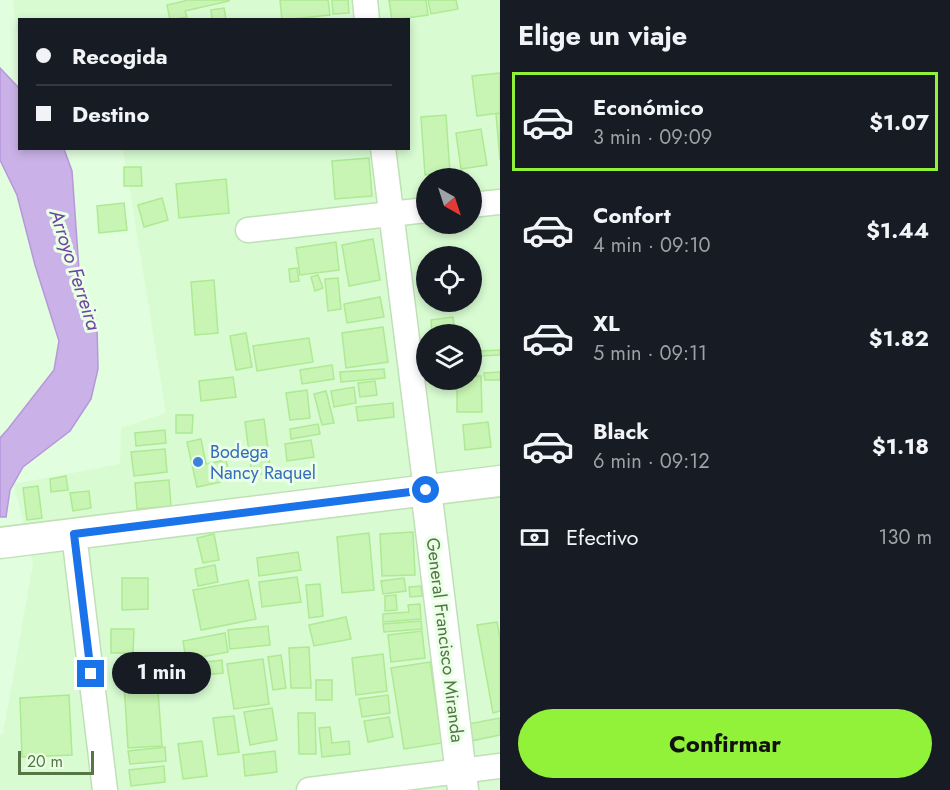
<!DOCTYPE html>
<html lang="es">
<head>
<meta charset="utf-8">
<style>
  body { margin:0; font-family:Jost,sans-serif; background:#20242c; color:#f1f3f6; height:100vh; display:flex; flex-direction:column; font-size:22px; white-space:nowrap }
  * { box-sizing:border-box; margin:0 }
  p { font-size:20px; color:#9ea1a6 }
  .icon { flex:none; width:33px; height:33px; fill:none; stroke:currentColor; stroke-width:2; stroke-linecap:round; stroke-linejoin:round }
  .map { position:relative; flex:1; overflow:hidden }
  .drawer { display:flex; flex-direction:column; background:#171b24; width:450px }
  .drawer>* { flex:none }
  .guide { position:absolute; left:18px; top:18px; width:392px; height:132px; border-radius:0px; box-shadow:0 3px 9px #0003; display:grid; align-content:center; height:132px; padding:0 18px; background:#171b24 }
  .needle { width:39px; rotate:141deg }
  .tools { position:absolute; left:416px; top:168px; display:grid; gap:12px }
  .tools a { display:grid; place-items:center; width:66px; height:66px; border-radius:50%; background:#171b24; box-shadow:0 3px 9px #0003; font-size:30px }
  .scale { position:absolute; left:18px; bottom:15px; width:76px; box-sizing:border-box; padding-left:6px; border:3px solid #557645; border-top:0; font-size:16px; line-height:21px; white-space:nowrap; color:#557645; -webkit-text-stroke:4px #e9ffe6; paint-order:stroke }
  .end { position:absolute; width:27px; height:27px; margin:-14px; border:8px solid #1a73e8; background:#fff; box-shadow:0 0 0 3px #fff }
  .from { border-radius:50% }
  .bubble { position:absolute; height:42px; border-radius:21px; background:#171b24; box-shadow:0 3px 9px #0003; font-size:20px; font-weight:700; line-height:42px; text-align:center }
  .guide b { display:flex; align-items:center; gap:21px; height:57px; font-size:22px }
  .guide b+b { border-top:2px solid #363941 }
  .guide i { width:15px; height:15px; background:#f1f3f6 }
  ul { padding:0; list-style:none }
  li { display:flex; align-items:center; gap:18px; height:99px; margin:0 12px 9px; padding:0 6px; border:3px solid transparent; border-radius:0px }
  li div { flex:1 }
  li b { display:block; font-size:22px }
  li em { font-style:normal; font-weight:700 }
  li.current { border-color:#91f239 }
  li>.icon { width:54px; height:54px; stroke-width:1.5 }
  h2 { padding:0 18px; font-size:27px; line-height:72px }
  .pay { display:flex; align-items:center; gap:15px; height:66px; padding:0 18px; font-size:22px }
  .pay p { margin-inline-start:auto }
  .button { display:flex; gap:12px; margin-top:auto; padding:12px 18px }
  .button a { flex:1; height:69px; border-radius:36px; background:#91f239; color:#111; font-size:24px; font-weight:700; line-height:69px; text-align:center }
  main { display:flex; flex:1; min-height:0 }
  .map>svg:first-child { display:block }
</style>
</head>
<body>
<main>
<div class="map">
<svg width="500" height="790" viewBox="0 0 500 790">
  <rect width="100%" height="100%" fill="#e1fede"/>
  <path fill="#d8fbd2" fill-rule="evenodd" d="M13 0H500V790H0V735L3 734 33 564 14 484 120 464 121 428 166 413 123 149 408 148V20H20L19 49ZM426 178H471V224H426ZM426 256H471V302H426ZM426 334H471V380H426Z"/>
  <path fill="#cab2e8" stroke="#b697db" stroke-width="1.5" d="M0 68 19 88 20 148 64 149 72 171 79 270 97 324 98 369 91 399 70 431 23 467 10 490 6 517H0V438L8 429 54 370 59 341 35 265 17 195 0 160Z"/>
  <g fill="#c8f5b4" stroke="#aee993" stroke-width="1.5">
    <path d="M185 0H229V1L185 11 187 17 170 20 167 5 185 1Z"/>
    <path d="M280 0H328L330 15 282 20Z"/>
    <path d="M332 0H348L349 13 333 14Z"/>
    <path d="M389 0H426L428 15 392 20Z"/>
    <path d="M428 0H456L458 9 431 14Z"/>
    <path d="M224 8 226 19 212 20 211 10Z"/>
    <path d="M500 73V113L477 116 472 76Z"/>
    <path d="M500 113V160L496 114Z"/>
    <path d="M446 115 450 173 425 175 421 117Z"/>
    <path d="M481 129 487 165 461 169 456 133Z"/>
    <path d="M369 158 372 196 335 199 332 161Z"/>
    <path d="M124 167H141L142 186H124Z"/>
    <path d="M226 179 229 213 179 218 176 184Z"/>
    <path d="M162 198 168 220 144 227 138 205Z"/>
    <path d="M124 203 127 230 99 233 97 206Z"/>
    <path d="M373 239 380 280 349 286 342 245Z"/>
    <path d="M336 242 339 270 300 275 296 248Z"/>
    <path d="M463 250 464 256H432L431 253Z"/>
    <path d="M297 268 299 281 290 282 289 269Z"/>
    <path d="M318 275 323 288 315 291 311 277Z"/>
    <path d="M338 278 341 309 328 311 325 279Z"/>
    <path d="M214 280 218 333 195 335 191 282Z"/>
    <path d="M380 297 384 317 347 323 344 304Z"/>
    <path d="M453 317 455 334H432L431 320Z"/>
    <path d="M383 327 388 362 346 368 342 333Z"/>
    <path d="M246 333 252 367 236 370 230 336Z"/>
    <path d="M309 338 313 362 257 371 253 346Z"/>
    <path d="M500 350V355L480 356V351Z"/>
    <path d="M332 365 334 379 302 384 300 370Z"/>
    <path d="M384 369 385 378 341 382 340 372Z"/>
    <path d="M500 372V380H485L484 373Z"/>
    <path d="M471 376H481L482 412H457V380H471Z"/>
    <path d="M233 377 236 397 201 401 199 381Z"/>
    <path d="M375 381 377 395 360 397 358 383Z"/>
    <path d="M354 387 356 403 334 407 331 391Z"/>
    <path d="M307 390 310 418 290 420 286 393Z"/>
    <path d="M326 391 334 423 322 425 314 394Z"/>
    <path d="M393 403 394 417 358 421 356 407Z"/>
    <path d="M176 415H193L192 433H176Z"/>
    <path d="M264 419 271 473 252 475 245 422Z"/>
    <path d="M488 422 491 447 465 450 463 425Z"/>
    <path d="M318 424 320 434 291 439 290 429Z"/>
    <path d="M165 430 166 443 136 446 135 433Z"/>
    <path d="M201 439 206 464 226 460 231 480 197 487 187 442Z"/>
    <path d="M311 440 314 457 287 461 285 444Z"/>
    <path d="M165 449 167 472 134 476 131 452Z"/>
    <path d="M66 476 68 490 51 492 50 479Z"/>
    <path d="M169 480 171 506 137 509 135 483Z"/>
    <path d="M38 486 42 518 27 520 23 488Z"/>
    <path d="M89 491 91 508 73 511 70 493Z"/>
    <path d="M413 532 415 575 382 576 380 534Z"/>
    <path d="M369 533 374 590 342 593 337 537Z"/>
    <path d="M214 534 219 560 203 563 197 538Z"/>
    <path d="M298 552 301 570 259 576 257 558Z"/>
    <path d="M215 565 218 582 198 586 195 569Z"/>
    <path d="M297 577 301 602 262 607 259 582Z"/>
    <path d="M122 578H148V609L122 610Z"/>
    <path d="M404 578 406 591 383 594 381 581Z"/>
    <path d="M248 580 256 619 201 630 193 590Z"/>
    <path d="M320 584 323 616 309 618 306 585Z"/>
    <path d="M421 586 422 596 410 597 409 587Z"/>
    <path d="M396 595 397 610 385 611V596Z"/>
    <path d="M420 604 421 619 383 622V614L409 612 408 605Z"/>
    <path d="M346 617 351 639 314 646 309 625Z"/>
    <path d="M421 621 422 629 384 632 383 624Z"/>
    <path d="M497 622 500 638V711L493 713 477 625Z"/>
    <path d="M268 626 270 645 230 649 228 630Z"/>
    <path d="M111 629H134L133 653H111Z"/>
    <path d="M422 631 425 658 391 662 388 635Z"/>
    <path d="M225 633 228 652 186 660 183 641Z"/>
    <path d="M309 647 311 688H291L289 648Z"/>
    <path d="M383 654 387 691 356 695 352 658Z"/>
    <path d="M281 655 286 688 273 690 268 657Z"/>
    <path d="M263 659 269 704 234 709 227 664Z"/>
    <path d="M222 660 223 673 182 677 180 665Z"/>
    <path d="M430 662 442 743 404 749 391 668Z"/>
    <path d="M156 664 162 746 128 748 123 667Z"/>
    <rect x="316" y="680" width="16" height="20"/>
    <path d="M69 695 72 755 22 757 20 698Z"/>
    <path d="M388 695 390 713 362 717 359 699Z"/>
    <path d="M272 708 277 740 250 745 244 712Z"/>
    <path d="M298 713H315L316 754H299Z"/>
    <path d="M234 716 239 752 218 755 213 718Z"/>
    <path d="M389 717 393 737 368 742 364 721Z"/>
    <path d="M500 718V735L471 741 468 724Z"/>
    <path d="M330 727 332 743 349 741 350 754 322 757 319 728Z"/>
    <path d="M202 741 207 776 183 779 178 744Z"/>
    <path d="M165 747 166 761 130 764 128 751Z"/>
    <path d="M275 751 277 772 245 776 243 755Z"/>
    <path d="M164 766 165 782 131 786 129 770Z"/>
  </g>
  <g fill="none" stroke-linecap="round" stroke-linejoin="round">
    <defs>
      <g id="minor">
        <path d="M365 0 367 20"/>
        <path d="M383 148 426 490"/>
        <path d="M471 205 500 202"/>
        <path d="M248 230 426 210"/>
        <path d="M74 534 105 790"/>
        <path d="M309 790 500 766"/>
      </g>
      <g id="tertiary">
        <path d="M426 490 463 790"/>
        <path d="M0 543 500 481"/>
      </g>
    </defs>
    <use href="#minor" stroke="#c0e0b7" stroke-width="27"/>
    <use href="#tertiary" stroke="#c0e0b7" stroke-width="33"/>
    <use href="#minor" stroke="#fff" stroke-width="24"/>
    <use href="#tertiary" stroke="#fff" stroke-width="30"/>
  </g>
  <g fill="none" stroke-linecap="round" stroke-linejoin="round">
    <path stroke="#1a73e8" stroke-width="8" d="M91 674 74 534 426 490"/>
  </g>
  <circle fill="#3f7fe0" stroke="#e9ffe6" stroke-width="2" cx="198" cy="462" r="6"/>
  <g text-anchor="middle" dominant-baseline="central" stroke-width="6" stroke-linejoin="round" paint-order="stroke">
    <g font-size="18" fill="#366cbe" stroke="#e9ffe6" text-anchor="start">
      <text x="210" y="452">Bodega<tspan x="210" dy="21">Nancy Raquel</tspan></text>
    </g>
    <g font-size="18" fill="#557645" stroke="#e9ffe6">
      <text transform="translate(445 640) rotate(83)">General Francisco Miranda</text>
    </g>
    <g font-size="20" font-style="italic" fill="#7045a1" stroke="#e9ffe6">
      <text transform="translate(75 270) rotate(72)">Arroyo Ferreira</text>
    </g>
  </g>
</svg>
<div class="tools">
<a><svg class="needle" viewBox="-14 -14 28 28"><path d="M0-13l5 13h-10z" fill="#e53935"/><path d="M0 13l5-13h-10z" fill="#9ea1a6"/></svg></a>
<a><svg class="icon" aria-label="locate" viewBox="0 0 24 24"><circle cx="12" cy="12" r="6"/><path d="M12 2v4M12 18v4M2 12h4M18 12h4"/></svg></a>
<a><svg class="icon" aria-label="layers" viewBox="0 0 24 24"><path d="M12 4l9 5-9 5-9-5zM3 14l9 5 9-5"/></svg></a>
</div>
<div class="scale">20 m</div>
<i class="end from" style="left:426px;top:490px"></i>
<i class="end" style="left:91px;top:674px"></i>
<div class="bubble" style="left:112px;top:652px;width:99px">1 min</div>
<div class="guide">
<b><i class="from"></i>Recogida</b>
<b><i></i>Destino</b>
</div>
</div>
<section class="drawer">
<h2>Elige un viaje</h2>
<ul>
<li class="current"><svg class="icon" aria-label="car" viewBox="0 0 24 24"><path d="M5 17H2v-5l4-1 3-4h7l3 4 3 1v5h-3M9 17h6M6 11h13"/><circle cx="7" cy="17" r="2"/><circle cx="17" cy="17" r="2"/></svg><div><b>Económico</b><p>3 min · 09:09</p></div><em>$1.07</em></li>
<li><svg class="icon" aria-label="car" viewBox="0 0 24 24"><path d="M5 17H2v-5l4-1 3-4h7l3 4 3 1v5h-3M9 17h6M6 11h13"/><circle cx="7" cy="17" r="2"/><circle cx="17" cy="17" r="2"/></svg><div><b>Confort</b><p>4 min · 09:10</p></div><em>$1.44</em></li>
<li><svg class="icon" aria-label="car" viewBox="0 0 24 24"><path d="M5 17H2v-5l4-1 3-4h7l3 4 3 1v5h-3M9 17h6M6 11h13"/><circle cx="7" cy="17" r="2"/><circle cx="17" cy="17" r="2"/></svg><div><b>XL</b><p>5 min · 09:11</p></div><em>$1.82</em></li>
<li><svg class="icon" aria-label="car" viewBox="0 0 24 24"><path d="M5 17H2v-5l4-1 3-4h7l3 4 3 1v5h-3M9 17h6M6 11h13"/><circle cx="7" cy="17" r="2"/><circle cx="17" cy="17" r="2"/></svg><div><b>Black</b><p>6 min · 09:12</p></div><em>$1.18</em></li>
</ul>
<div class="pay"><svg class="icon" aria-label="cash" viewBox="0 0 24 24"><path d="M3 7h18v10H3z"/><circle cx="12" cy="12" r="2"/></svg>Efectivo<p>130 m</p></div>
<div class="button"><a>Confirmar</a></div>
</section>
</main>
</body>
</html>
